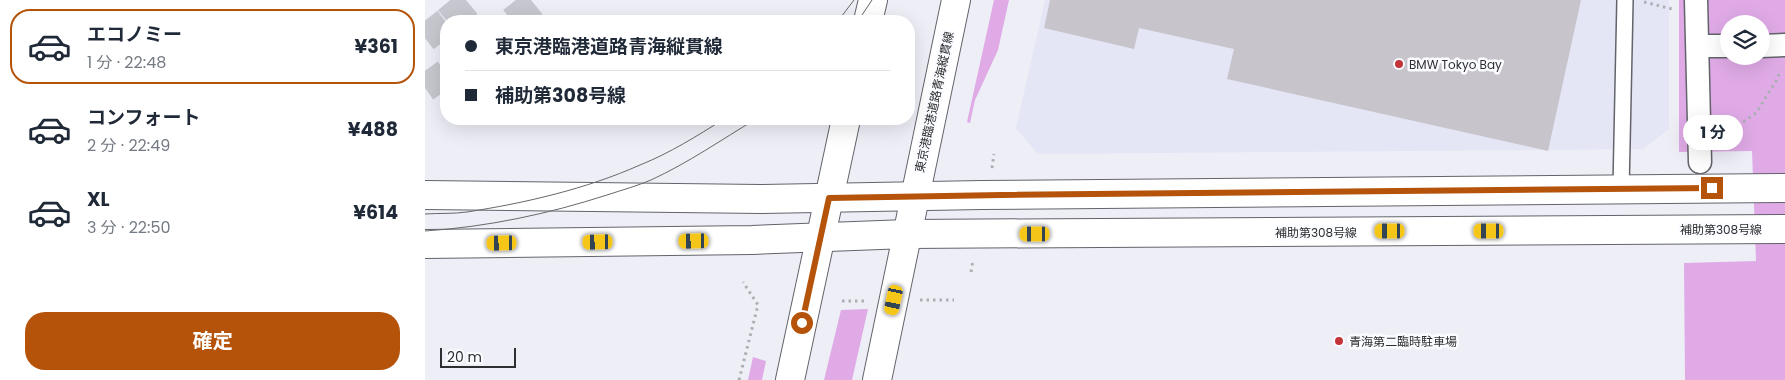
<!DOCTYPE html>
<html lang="ja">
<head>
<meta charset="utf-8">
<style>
  body { margin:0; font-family:Poppins,"Noto Sans JP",sans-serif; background:#f6f6f7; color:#1f2937; height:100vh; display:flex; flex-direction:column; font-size:19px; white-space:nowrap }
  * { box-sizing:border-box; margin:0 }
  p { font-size:16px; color:#747a83 }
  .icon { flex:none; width:28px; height:28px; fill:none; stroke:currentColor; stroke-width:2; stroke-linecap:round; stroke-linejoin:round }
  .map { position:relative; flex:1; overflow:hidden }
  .details { display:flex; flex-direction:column; background:#fff; width:425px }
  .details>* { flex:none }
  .hud { position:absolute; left:15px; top:15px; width:475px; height:110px; border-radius:20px; box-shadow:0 5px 20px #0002; display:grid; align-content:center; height:110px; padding:0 25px; background:#fff }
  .fabs { position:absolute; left:1295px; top:15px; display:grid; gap:10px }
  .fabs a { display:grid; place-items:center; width:50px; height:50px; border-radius:50%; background:#fff; box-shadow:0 5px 20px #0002; font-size:25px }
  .scale { position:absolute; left:15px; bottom:12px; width:76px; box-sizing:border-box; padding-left:5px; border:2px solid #2e2e31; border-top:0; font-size:14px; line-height:18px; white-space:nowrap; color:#2e2e31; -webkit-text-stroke:4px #fbfcff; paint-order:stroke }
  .end { position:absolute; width:22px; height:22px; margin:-11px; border:6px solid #b45309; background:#fff; box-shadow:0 0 0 2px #fff }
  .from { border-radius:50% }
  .bubble { position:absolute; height:35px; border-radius:18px; background:#fff; box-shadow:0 5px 20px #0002; font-size:16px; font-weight:700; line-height:35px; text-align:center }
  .car { position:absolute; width:15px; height:30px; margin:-15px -8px; border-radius:6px; box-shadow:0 0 4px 1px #0007; background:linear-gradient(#f5c518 24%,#345 0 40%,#f5c518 0 76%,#345 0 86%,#f5c518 0) }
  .hud b { display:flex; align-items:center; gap:18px; height:48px; font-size:19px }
  .hud b+b { border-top:1px solid #e0e1e3 }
  .hud i { width:12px; height:12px; background:#1f2937 }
  ul { padding:9px 0 0; list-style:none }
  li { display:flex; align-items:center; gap:15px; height:75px; margin:0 10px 8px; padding:0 15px; border:2px solid transparent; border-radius:20px }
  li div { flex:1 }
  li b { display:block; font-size:19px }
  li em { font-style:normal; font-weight:700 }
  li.selected { border-color:#b45309 }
  li>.icon { width:45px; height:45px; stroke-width:1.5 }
  .action { display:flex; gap:10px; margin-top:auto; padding:10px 25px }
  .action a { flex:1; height:58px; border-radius:20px; background:#b45309; color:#fff; font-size:20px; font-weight:700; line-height:58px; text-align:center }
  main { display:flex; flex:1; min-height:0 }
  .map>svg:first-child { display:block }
</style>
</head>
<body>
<main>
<section class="details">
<ul>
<li class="selected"><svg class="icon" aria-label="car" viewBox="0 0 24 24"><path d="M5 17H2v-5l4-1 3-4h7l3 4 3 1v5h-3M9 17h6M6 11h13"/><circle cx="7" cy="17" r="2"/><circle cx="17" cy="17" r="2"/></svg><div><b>エコノミー</b><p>1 分 · 22:48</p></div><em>¥361</em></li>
<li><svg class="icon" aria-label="car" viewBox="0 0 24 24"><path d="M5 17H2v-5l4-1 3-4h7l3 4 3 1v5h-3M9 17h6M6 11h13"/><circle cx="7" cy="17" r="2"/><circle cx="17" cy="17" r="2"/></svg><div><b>コンフォート</b><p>2 分 · 22:49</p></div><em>¥488</em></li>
<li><svg class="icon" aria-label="car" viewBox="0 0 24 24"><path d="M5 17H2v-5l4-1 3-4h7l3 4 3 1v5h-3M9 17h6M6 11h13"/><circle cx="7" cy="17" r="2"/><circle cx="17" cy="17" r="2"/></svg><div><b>XL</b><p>3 分 · 22:50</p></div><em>¥614</em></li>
</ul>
<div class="action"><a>確定</a></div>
</section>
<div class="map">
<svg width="1360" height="380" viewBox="0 0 1360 380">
  <rect width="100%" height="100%" fill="#edeef6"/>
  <path fill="#e4e5f5" d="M620 0H1244V129L1218 149 613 154 591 128Z"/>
  <g fill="#e0aae7" fill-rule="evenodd">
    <path d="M569 0H584L573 50 550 100 545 123 542 122Z"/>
    <path d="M1254 0H1360V380H1260L1259 263 1331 261 1327 151 1254 152ZM1304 24H1336V56H1304Z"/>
    <path d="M443 309 427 380H399L416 310Z"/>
    <path d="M328 357 341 361 337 380H323Z"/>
  </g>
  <path fill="#c7c4cc" d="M625 0H1156L1123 151 802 79 809 49 714 28 709 49 619 28Z"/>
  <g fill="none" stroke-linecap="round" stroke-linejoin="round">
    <g stroke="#c7c8cf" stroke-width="28" stroke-dasharray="28 14" stroke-linecap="butt">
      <path d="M22 21 47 0"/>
      <path d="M87 21 113 0"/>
      <path d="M0 38 21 22"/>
      <path d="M0 88 21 73"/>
    </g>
    <defs>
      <path id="service" d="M1196 189 1200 0"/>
      <g id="pedestrian">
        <path d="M1271 0 1275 162"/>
        <path d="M1273 46H1304"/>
        <path d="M1336 46 1360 45"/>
      </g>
      <g id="tertiary">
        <path d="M443 21 448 0"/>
        <path d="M0 195 336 199 557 195 1360 188"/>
        <path d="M0 244 327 240 482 234 1360 229"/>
        <path d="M365 380 421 119"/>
        <path d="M452 380 531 0"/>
      </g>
    </defs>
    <use href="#service" stroke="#63646b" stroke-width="18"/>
    <use href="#pedestrian" stroke="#63646b" stroke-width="25"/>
    <use href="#tertiary" stroke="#63646b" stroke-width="30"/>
    <g stroke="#adaeb4" stroke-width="3" stroke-dasharray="2.5 4" stroke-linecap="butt">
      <path d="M1219 2 1247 9"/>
      <path d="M1297 137 1331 113 1351 81 1356 70"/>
      <path d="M567 168 569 154"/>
      <path d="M546 272 548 260"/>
      <path d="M495 300H529"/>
      <path d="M417 301H441"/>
      <path d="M314 380 333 305 318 282"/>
    </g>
    <use href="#service" stroke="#fff" stroke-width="15"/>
    <use href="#pedestrian" stroke="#fff" stroke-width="22"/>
    <use href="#tertiary" stroke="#fff" stroke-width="28"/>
    <g stroke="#68686c" stroke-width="1">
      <path d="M413 21 429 0"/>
      <path d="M433 21 447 0"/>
      <path d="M0 214C14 213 28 214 42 212 100 203 161 189 215 165 245 153 272 136 299 119"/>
      <path d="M0 231C62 227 123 214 182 195 197 190 212 186 226 180 263 163 296 140 331 119"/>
    </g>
  </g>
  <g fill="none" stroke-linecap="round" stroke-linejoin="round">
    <path stroke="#b45309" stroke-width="6" d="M377 323 404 198 577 195 1287 188"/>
  </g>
  <g fill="#c33439" stroke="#fbfcff" stroke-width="2">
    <circle cx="974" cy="64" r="5"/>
    <circle cx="914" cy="341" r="5"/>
  </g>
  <g text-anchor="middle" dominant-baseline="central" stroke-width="5" stroke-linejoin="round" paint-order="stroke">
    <g font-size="12" fill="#2e2e31" stroke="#fbfcff" text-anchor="start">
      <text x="984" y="64">BMW Tokyo Bay</text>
      <text x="924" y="341">青海第二臨時駐車場</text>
    </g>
    <g font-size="12" fill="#2e2e31" stroke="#fbfcff">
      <text transform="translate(509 102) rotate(-78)">東京港臨港道路青海縦貫線</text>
      <text x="1296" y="229">補助第308号線</text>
      <text x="891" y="232">補助第308号線</text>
    </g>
  </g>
</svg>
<div class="fabs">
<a><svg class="icon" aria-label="layers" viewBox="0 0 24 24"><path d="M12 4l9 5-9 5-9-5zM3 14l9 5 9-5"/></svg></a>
</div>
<div class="scale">20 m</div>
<i class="end from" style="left:377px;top:323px"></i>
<i class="end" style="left:1287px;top:188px"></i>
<div class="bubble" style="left:1258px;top:115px;width:60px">1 分</div>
<i class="car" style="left:965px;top:231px;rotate:270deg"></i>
<i class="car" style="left:1064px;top:231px;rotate:270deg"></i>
<i class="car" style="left:610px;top:234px;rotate:270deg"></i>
<i class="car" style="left:269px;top:241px;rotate:269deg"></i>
<i class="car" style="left:173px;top:242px;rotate:269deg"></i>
<i class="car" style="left:77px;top:243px;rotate:269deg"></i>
<i class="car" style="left:469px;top:300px;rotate:192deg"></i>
<div class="hud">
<b><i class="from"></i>東京港臨港道路青海縦貫線</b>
<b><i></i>補助第308号線</b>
</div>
</div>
</main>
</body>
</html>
